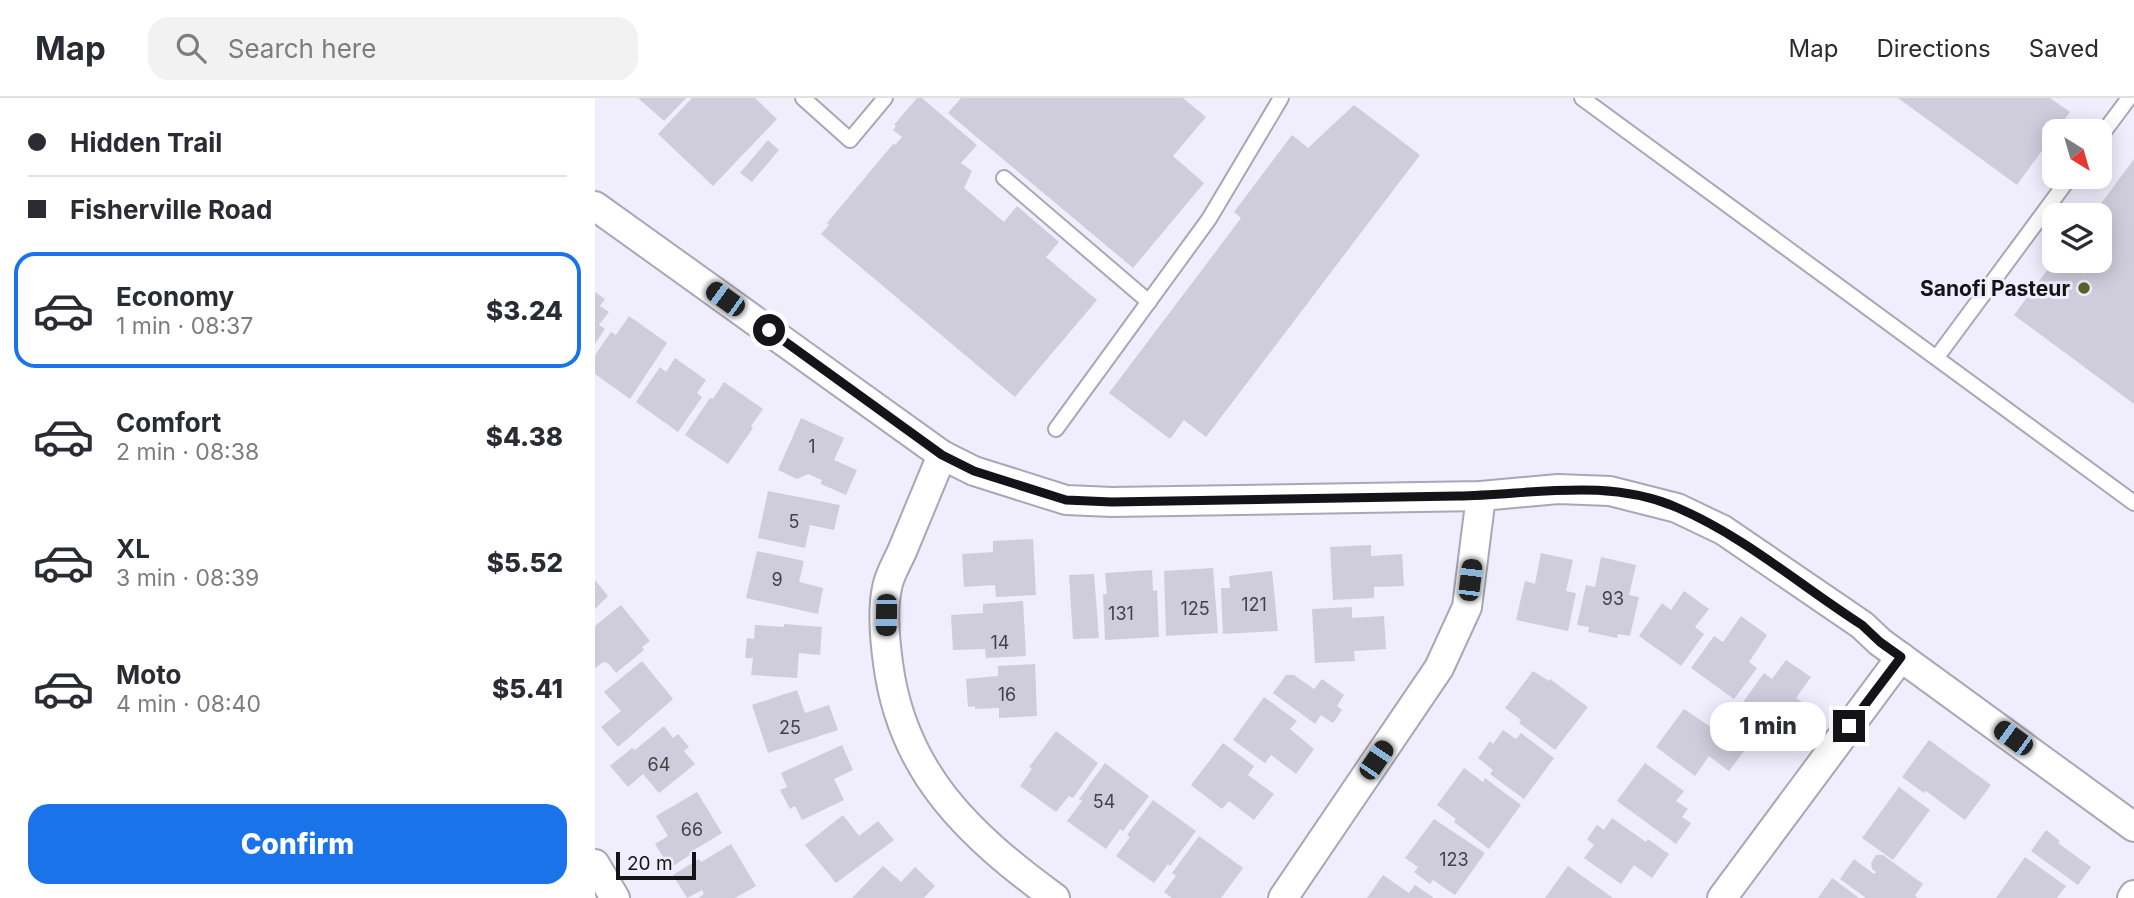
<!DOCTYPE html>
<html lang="en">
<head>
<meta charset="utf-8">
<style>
  body { margin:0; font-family:Inter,sans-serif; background:#f2f2f3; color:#2b2b33; height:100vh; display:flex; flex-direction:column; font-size:26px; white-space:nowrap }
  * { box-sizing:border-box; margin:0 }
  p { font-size:23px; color:#7c7c81 }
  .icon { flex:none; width:38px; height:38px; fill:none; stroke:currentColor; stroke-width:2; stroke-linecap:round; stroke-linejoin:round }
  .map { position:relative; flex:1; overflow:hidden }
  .side { display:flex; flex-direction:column; background:#fff; width:595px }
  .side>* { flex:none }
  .guide { display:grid; align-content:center; height:154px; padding:0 28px; background:#fff }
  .needle { width:46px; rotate:143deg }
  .controls { position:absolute; left:1447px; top:21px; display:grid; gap:14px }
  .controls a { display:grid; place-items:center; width:70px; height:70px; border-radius:14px; background:#fff; box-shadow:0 4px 18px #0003; font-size:35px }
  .scale { position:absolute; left:21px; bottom:18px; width:80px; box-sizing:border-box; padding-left:7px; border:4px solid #141318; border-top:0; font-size:19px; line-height:24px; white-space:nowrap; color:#141318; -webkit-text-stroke:5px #f0eefd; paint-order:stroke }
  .end { position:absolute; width:32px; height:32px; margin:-16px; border:9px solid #141318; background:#fff; box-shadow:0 0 0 4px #fff }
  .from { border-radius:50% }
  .bubble { position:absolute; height:49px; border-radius:21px; background:#fff; box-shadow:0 4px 18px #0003; font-size:23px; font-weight:800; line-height:49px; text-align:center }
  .car { position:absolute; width:21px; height:42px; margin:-21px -10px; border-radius:9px; box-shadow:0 0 5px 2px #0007; background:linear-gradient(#222 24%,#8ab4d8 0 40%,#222 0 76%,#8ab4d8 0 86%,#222 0) }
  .guide b { display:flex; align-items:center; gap:24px; height:66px; font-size:26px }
  .guide b+b { border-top:2px solid #e1e1e2 }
  .guide i { width:18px; height:18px; background:#2b2b33 }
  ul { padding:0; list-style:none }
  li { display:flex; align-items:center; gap:21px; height:116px; margin:0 14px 10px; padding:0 14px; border:4px solid transparent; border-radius:21px }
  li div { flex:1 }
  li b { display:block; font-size:26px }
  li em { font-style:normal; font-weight:800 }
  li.active { border-color:#1a73e8 }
  li>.icon { width:63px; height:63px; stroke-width:1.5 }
  .button { display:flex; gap:14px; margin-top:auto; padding:14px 28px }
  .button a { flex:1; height:80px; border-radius:21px; background:#1a73e8; color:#fff; font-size:28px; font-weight:800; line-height:80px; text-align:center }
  header { display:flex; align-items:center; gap:42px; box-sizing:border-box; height:98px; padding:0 35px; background:#fff; border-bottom:2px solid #e1e1e2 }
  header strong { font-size:33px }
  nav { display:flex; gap:38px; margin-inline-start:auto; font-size:24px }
  .search { width:490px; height:63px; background:#f2f2f3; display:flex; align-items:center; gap:18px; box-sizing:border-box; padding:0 24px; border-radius:21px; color:#7c7c81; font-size:26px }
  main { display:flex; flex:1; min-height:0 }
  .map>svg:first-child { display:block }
</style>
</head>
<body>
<header>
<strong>Map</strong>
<div class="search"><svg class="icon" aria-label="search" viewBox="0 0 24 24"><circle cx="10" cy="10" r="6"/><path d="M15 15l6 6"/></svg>Search here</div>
<nav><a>Map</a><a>Directions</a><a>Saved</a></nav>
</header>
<main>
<section class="side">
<div class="guide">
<b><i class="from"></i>Hidden Trail</b>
<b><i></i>Fisherville Road</b>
</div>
<ul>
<li class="active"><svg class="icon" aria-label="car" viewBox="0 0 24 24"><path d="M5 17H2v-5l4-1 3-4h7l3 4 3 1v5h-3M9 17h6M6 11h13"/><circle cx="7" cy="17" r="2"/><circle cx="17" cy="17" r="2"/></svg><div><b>Economy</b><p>1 min · 08:37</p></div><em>$3.24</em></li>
<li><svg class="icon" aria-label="car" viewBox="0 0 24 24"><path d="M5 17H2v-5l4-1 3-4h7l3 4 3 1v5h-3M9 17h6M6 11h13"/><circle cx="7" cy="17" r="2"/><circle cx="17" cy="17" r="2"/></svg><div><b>Comfort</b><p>2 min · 08:38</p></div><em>$4.38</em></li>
<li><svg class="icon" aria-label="car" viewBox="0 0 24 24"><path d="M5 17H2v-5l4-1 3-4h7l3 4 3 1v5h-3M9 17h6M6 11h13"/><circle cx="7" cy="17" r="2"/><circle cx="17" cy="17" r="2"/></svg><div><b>XL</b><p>3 min · 08:39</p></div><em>$5.52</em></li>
<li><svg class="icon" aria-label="car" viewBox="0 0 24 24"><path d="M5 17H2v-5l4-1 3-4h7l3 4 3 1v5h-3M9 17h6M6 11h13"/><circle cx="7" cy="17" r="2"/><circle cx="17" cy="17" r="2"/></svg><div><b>Moto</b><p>4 min · 08:40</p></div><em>$5.41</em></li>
</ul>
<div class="button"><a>Confirm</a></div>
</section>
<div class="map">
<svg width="1539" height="800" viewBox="0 0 1539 800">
  <rect width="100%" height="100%" fill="#f0eefd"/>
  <g fill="#cfcddc">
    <path d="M43 0H91L69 23Z"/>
    <path d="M97 0H160L182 21 118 88 63 36Z"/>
    <path d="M322 0H327L382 47 366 65 377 73 369 90 409 124 422 108 464 144 451 159 502 202 420 299 226 136 234 127 232 125 299 45 300 47 307 39 298 32 301 28 299 27Z"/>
    <path d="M366 0H588L611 19 578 58 609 85 538 170 353 15Z"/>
    <path d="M1303 0H1455L1475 14 1422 87Z"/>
    <path d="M759 7 825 57 611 339 589 322 575 341 514 295 646 120 639 114 697 37 713 50Z"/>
    <path d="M173 42 184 52 157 84 145 75Z"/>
    <path d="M1539 61V306L1419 217 1459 163H1505V117H1493L1499 109 1502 111Z"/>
    <path d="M0 194 10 201 5 208 14 214 4 227 10 231 0 246Z"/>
    <path d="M34 218 72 245 35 301 0 276V257L16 234 21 237Z"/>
    <path d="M80 260 111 282 102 295 107 299 83 334 41 304 65 269 71 274Z"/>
    <path d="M129 284 168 311 156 328 158 330 133 366 90 337 115 300 118 301Z"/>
    <path d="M206 320 249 340 239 362 262 372 251 397 226 386 227 382 213 376 202 381 183 372Z"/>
    <path d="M173 393 245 407 239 432 215 427 210 450 163 440Z"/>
    <path d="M438 441 441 497 401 499 400 487 369 489 367 456 398 454V443Z"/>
    <path d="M776 447V458L807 456 809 488 779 489V500L738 502 735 449Z"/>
    <path d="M162 453 209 463 204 484 228 490 223 516 151 500Z"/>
    <path d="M946 455 978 462 971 493 981 495 973 533 921 522 930 483 940 486Z"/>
    <path d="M1006 459 1041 467 1034 497 1044 499 1035 538 1023 536 1022 540 993 534 994 529 982 527 991 487 1000 489Z"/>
    <path d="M618 470 623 535 571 538 569 473Z"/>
    <path d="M557 472 558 493 562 492 564 539 510 542 508 496H512L510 475Z"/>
    <path d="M677 473 683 533 628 536 626 490H635L634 478Z"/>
    <path d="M499 476 504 540 478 541 474 477Z"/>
    <path d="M0 482 13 498 0 511Z"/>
    <path d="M1089 493 1114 511 1100 529 1109 536 1086 568 1044 538 1067 505 1076 512Z"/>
    <path d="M428 503 431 558 391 560 390 551 358 552 356 517 388 515V506Z"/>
    <path d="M26 507 55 543 47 549 49 552 21 575 13 565 8 564 0 570V528Z"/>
    <path d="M757 509V520L789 518 791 551 759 553 760 563 720 565 717 511Z"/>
    <path d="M1146 518 1172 537 1154 564 1162 570 1139 601 1096 570 1119 538 1128 544Z"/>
    <path d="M189 526 227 529 225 557 204 555 202 580 156 577 158 560H150L152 540 159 541 160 527 189 529Z"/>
    <path d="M1191 562 1216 579 1201 600 1210 606 1188 637 1146 607 1169 575 1177 581Z"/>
    <path d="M47 563 78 601 23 649 6 629 26 613 9 594Z"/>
    <path d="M440 566 442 618 404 620V610L380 611V608L373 609 371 581 403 578V568Z"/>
    <path d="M938 573 954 583 955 581 993 609 960 652 924 625 926 622 910 610Z"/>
    <path d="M691 577H699L719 591 727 581 749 597 742 608 747 612 738 625 726 617 720 626 678 595Z"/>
    <path d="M202 592 210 615 234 607 243 632 173 655 157 607Z"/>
    <path d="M669 599 702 623 695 631 719 651 701 676 676 657 670 665 638 642Z"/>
    <path d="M1089 611 1150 652 1134 673 1114 658 1100 678 1061 649Z"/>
    <path d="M69 628 78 640 83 636 94 649 89 653 100 666 64 695 48 676 33 689 15 668 37 650 40 652Z"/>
    <path d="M908 632 921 641 926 635 959 660 929 701 895 676 898 672 883 660 895 643 898 646Z"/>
    <path d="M461 633 503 665 478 700 474 698 461 714 425 688 437 671 434 669Z"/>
    <path d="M1334 642 1396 687 1370 722 1331 693 1329 695 1307 679Z"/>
    <path d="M628 645 659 668 653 677 679 696 659 722 634 703 627 711 596 687Z"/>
    <path d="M247 647 258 672 239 681 249 702 207 722 200 708 195 711 185 692 192 689 186 675Z"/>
    <path d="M510 665 554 698 528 733 525 731 511 751 472 723 487 703 484 701Z"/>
    <path d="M1050 665 1089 693 1081 703 1093 711 1087 719 1096 725 1081 746 1022 703Z"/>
    <path d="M869 670 888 684 890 680 926 707 894 751 859 724 861 721 842 707Z"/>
    <path d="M1304 689 1335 712 1298 762 1267 740Z"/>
    <path d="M102 694 127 735 94 755 95 757 75 770 60 746 73 738 61 718Z"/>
    <path d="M558 702 601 733 575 768 573 766 559 785 521 758 535 739 532 737Z"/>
    <path d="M248 717 264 738 283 723 299 742 241 785 210 747Z"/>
    <path d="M1017 720 1051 744 1053 741 1074 756 1057 780 1039 767 1026 786 989 760 999 747 992 741 1002 727 1009 732Z"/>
    <path d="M839 721 890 755 860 797 838 782 835 786 819 774 823 769 810 760Z"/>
    <path d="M1451 732 1465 743 1463 745 1496 769 1483 787 1436 753Z"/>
    <path d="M604 738 648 770 626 800H577L569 794 581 778 577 775Z"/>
    <path d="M136 746 161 788 140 800H103L109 796 107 792 92 800 78 777 104 761 106 764Z"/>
    <path d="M1281 757H1288L1328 786 1320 797 1322 800H1271L1245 781 1259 761 1279 776 1281 774 1277 771 1276 765Z"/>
    <path d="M1430 759 1471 788 1462 800H1401Z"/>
    <path d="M288 768 306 784 320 769 340 788 329 800H257Z"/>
    <path d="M973 768 1018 800H950Z"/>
    <path d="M788 777 814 795 820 787 839 800H772Z"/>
    <path d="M1237 780 1264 800H1223Z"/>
  </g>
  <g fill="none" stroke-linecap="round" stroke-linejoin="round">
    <defs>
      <g id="service">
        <path d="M208 0 255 42 290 0"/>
        <path d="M987 0 1539 405"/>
        <path d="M1505 39 1534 0"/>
        <path d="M409 80 554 204"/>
        <path d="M1342 259 1475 79"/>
        <path d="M461 331 614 121 686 0"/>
      </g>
      <g id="minor">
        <path d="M0 108 347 357 379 373 471 402 517 404 886 398 963 391 1015 393 1082 410 1128 432 1267 527 1285 544 1539 729"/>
        <path d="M347 357C334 388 321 419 308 451 303 463 294 477 292 490 287 512 290 543 293 565 307 675 374 737 460 800"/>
        <path d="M0 766 20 800"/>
        <path d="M688 800 844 570 872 509 886 398"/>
        <path d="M1127 800 1306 559"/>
        <path d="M1537 800 1539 797"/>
      </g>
    </defs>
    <use href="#service" stroke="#a9a7b5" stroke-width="18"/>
    <use href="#minor" stroke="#a9a7b5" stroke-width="32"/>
    <use href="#service" stroke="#fff" stroke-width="14"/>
    <use href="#minor" stroke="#fff" stroke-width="28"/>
  </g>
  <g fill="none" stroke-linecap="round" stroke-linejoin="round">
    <path stroke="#141318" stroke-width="9" d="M174 232 347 357 379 373 471 402 517 404C632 402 747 400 863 398 936 397 1013 379 1083 410 1150 439 1206 488 1267 527L1285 544 1306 559 1254 628"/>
  </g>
  <circle fill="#5e602d" stroke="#f0eefd" stroke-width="2.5" cx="1489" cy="190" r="7"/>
  <g text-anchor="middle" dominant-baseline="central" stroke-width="6" stroke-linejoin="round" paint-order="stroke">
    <g font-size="18" fill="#434249">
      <text x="217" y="348">1</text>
      <text x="199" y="423">5</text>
      <text x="182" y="481">9</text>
      <text x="1018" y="500">93</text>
      <text x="659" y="506">121</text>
      <text x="600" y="510">125</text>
      <text x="526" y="515">131</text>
      <text x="405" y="544">14</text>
      <text x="412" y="596">16</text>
      <text x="195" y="629">25</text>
      <text x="64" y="666">64</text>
      <text x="509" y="703">54</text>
      <text x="97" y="731">66</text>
      <text x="859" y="761">123</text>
    </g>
    <g font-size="21" font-weight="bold" fill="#141318" stroke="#f0eefd" text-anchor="end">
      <text x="1475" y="190">Sanofi Pasteur</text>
    </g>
  </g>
</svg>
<div class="controls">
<a><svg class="needle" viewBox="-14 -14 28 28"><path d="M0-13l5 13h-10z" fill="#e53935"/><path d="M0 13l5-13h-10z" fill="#7c7c81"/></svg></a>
<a><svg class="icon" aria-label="layers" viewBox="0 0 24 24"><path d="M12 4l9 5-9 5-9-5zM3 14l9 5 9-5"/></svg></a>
</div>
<div class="scale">20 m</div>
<i class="end from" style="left:174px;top:232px"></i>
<i class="end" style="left:1254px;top:628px"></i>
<div class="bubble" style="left:1115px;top:604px;width:116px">1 min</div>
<i class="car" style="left:130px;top:201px;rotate:306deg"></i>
<i class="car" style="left:875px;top:482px;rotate:7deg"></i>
<i class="car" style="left:291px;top:517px;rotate:181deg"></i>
<i class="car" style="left:1418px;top:640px;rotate:306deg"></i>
<i class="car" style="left:781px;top:662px;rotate:34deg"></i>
</div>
</main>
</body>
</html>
